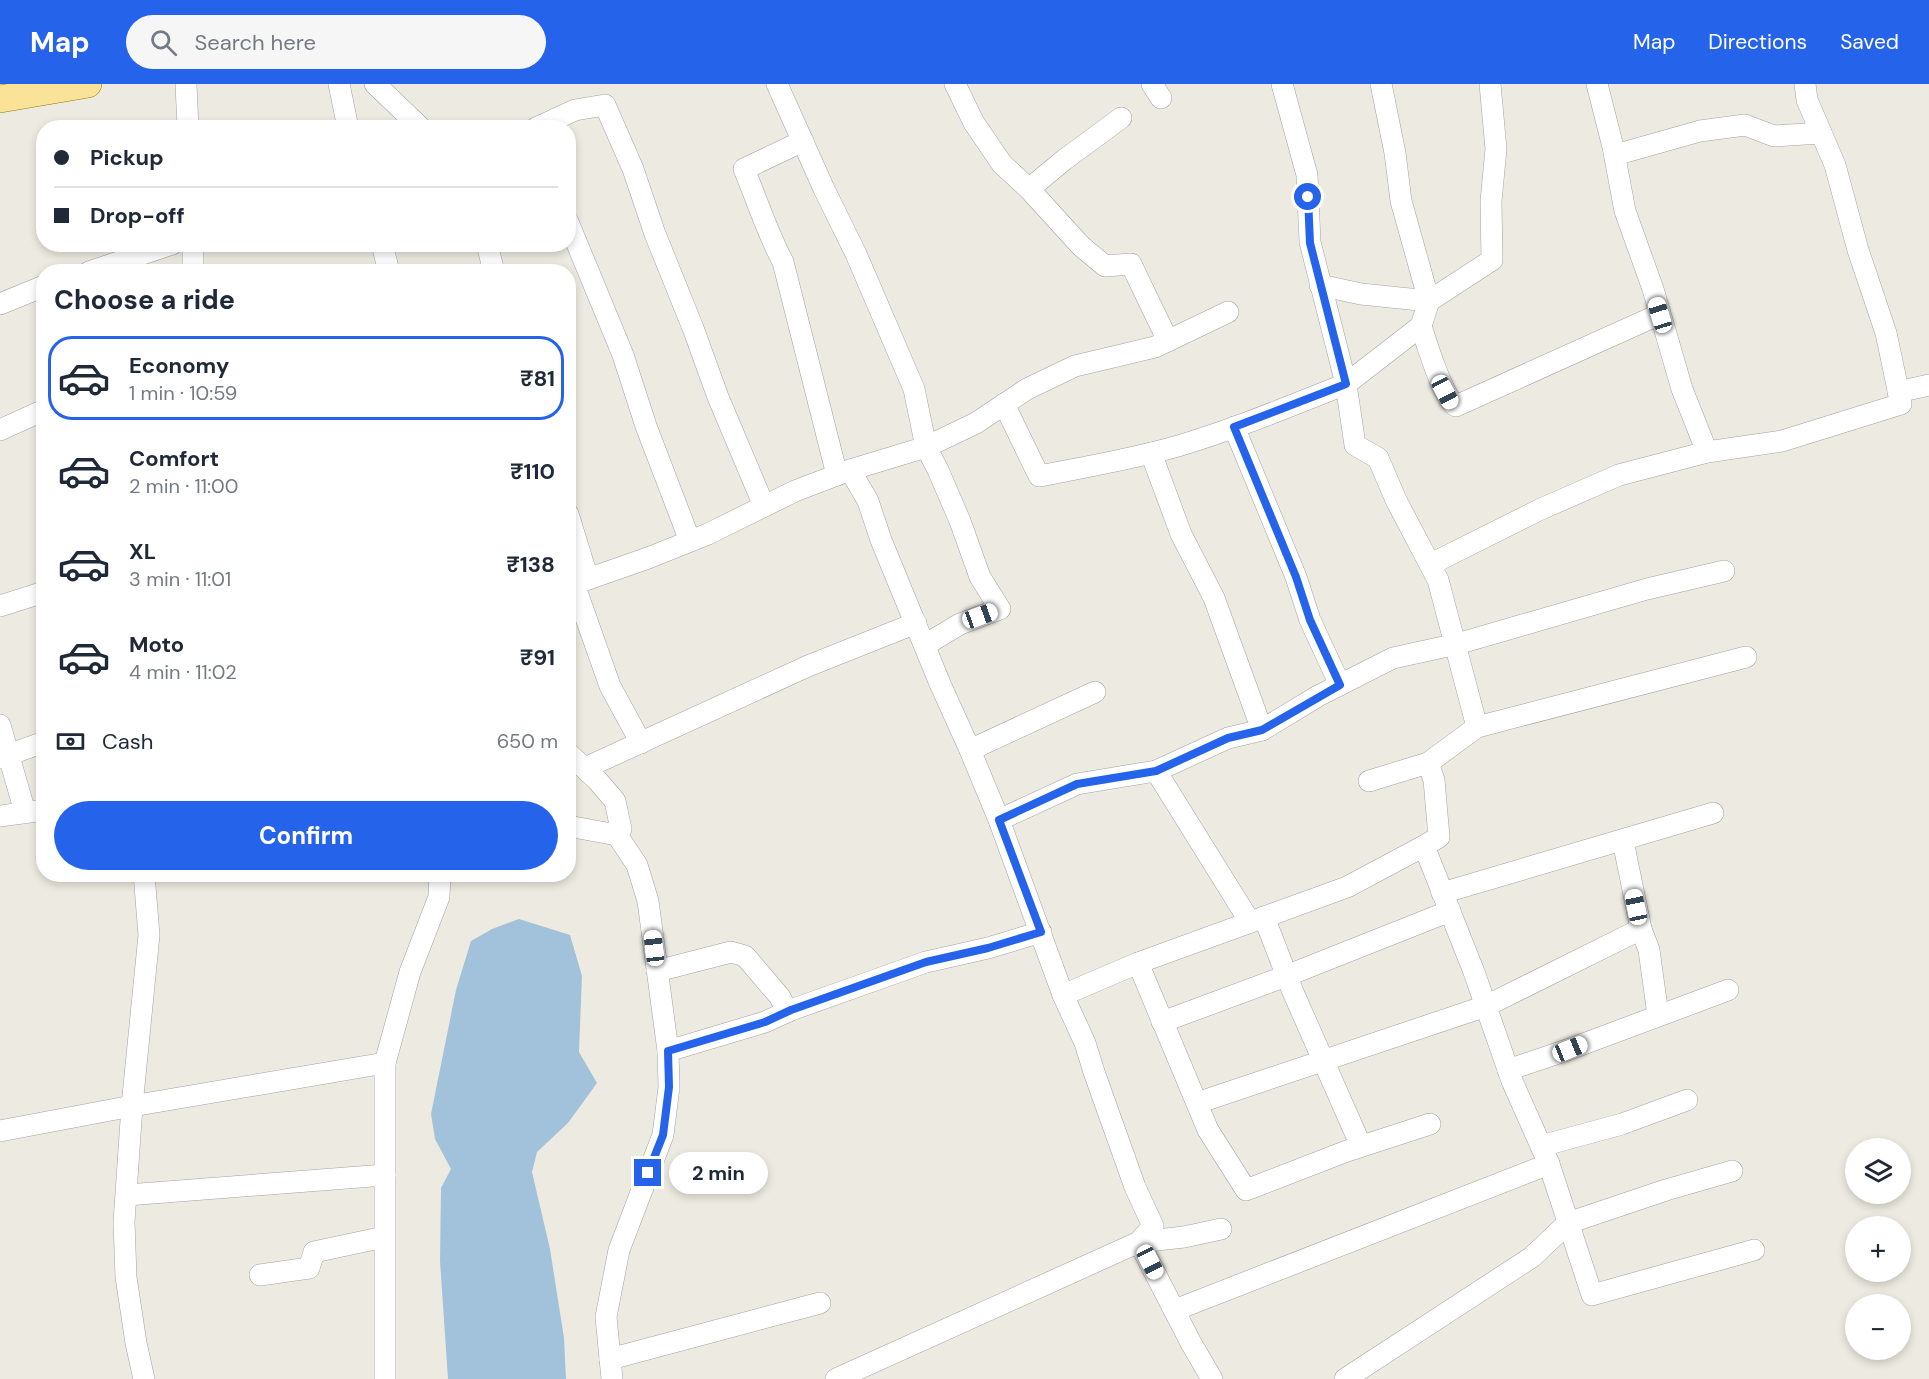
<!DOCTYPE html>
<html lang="en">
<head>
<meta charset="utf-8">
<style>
  body { margin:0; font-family:"DM Sans",sans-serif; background:#f6f6f7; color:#1f2937; height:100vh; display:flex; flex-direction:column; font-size:22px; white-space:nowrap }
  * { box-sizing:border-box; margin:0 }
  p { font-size:20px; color:#747a83 }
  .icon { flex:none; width:33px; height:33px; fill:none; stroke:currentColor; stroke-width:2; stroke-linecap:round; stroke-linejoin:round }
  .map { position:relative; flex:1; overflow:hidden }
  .drawer { position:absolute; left:36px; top:180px; width:540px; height:618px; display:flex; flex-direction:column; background:#fff; border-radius:24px; box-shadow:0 3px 9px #0003 }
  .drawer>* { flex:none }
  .top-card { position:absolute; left:36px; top:36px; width:540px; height:132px; border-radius:24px; box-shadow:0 3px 9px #0003; display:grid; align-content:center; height:132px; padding:0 18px; background:#fff }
  .controls { position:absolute; left:1845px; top:1054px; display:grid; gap:12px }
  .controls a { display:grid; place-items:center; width:66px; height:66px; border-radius:50%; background:#fff; box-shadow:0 3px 9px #0003; font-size:30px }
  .end { position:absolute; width:27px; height:27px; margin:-14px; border:8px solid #2563eb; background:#fff; box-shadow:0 0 0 3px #fff }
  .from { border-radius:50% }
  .bubble { position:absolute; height:42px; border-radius:21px; background:#fff; box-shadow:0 3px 9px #0003; font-size:20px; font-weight:700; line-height:42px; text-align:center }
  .car { position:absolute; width:18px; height:36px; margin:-18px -9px; border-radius:8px; box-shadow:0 0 4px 2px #0007; background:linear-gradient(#fff 24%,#345 0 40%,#fff 0 76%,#345 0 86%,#fff 0) }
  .top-card b { display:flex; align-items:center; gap:21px; height:57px; font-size:22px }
  .top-card b+b { border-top:2px solid #e0e1e3 }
  .top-card i { width:15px; height:15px; background:#1f2937 }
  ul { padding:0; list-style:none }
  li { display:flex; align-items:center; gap:18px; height:84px; margin:0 12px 9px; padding:0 6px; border:3px solid transparent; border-radius:24px }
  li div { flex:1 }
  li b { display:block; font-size:22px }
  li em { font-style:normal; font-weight:700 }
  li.on { border-color:#2563eb }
  li>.icon { width:54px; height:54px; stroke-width:1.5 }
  h2 { padding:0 18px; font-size:27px; line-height:72px }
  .pay { display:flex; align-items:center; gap:15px; height:66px; padding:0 18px; font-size:22px }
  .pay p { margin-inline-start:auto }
  .cta { display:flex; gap:12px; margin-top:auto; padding:12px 18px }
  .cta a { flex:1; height:69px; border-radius:36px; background:#2563eb; color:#fff; font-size:24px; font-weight:700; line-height:69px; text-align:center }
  header { display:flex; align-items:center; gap:36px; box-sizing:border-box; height:84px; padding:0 30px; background:#2563eb; color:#fff }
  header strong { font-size:28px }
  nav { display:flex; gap:33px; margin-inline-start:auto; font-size:21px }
  .search { width:420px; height:54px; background:#f6f6f7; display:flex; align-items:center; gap:15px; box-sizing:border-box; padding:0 21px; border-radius:33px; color:#747a83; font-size:22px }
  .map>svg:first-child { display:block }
</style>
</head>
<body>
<header>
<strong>Map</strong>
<div class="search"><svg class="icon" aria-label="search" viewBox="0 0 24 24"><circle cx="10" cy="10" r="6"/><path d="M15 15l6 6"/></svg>Search here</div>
<nav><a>Map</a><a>Directions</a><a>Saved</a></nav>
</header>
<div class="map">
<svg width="1929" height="1295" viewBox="0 0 1929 1295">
  <rect width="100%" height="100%" fill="#edebe1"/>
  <path fill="#a1c2da" d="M519 835 570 851 582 892 579 968 597 999 568 1039 537 1068 532 1088 550 1165 564 1254 566 1295H448L440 1177 441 1104 451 1085 435 1055 431 1030 456 906 471 857 492 845Z"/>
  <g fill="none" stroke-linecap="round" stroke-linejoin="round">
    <defs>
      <g id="minor">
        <path d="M186 0 188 44"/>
        <path d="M339 0 348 44"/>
        <path d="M375 0 421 44"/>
        <path d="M777 0 824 105 856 170 914 305 926 363 938 386 960 437 980 493 1000 525 960 540 925 561"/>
        <path d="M955 0 974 39 1002 80 1029 105 1064 76 1121 34"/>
        <path d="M1152 0 1161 14"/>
        <path d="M1597 0 1613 63 1625 127 1653 205 1682 305 1707 368"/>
        <path d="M536 44 575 26 605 21 633 85 655 150 693 244 718 313 764 422"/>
        <path d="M803 57 744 85C757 116 767 148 783 178L837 391"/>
        <path d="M1615 71 1700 47 1745 41 1774 52 1821 49"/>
        <path d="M1029 105 1081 162 1105 182 1131 180 1168 257"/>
        <path d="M568 138 623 271 646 342 690 457"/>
        <path d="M193 160V188"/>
        <path d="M382 160 389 188"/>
        <path d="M487 160 494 188"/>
        <path d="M89 188 172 160"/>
        <path d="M1320 201 1361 210 1429 217 1401 117 1395 69 1381 0"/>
        <path d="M0 220 44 202"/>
        <path d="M1421 242C1426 258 1444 316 1456 322L1660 230"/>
        <path d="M1898 308 1929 301"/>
        <path d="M1004 320 1039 392C1086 383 1133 375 1178 362 1235 345 1290 322 1346 300L1310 158 1307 91 1282 0"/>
        <path d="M1234 343 1296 493 1310 536 1340 601"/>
        <path d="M0 346 44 326"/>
        <path d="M1151 369 1181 450 1214 514 1262 646"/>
        <path d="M850 386 868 417 881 456 941 602 970 666 999 736 1063 911 1085 959 1094 988 1135 1103 1153 1142 1139 1158 1191 1259 1212 1295"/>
        <path d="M568 430 588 495"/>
        <path d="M1431 480 1541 425 1619 391 1707 368 1782 357 1901 320 1886 249 1858 166 1835 81 1807 16 1805 0"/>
        <path d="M574 500 610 602 641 659"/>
        <path d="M568 502 648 474 708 450 795 407 850 386 926 363 976 339 1027 305 1075 282 1155 263 1228 228"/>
        <path d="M0 522 44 508"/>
        <path d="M0 641 25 728"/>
        <path d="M1477 643 1746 573"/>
        <path d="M970 666 1095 608"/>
        <path d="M568 669 597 696 615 717 621 745 617 751"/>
        <path d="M0 674 44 658"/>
        <path d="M585 684 808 582 916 539"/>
        <path d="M1156 687 1250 838"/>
        <path d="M1369 697 1428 679 1477 643 1438 496 1396 416 1378 374 1355 361 1346 300 1421 242 1429 217 1492 176 1491 117 1496 65 1490 0"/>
        <path d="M0 732 44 726"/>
        <path d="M999 736 1077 700 1156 687 1228 654 1262 646 1318 612 1393 574 1457 560 1647 505 1724 487"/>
        <path d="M568 742 617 751 637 781 648 817 668 967 669 1003 663 1051 619 1166 606 1233 612 1295"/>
        <path d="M1623 757 1641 845 1649 866 1658 931"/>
        <path d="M1424 762 1439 753 1434 696 1428 679"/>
        <path d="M144 790 149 851 132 1022 124 1138 126 1193 136 1259 144 1295"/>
        <path d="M1442 809 1713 729"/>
        <path d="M1264 833 1293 908 1361 1062"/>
        <path d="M657 887 731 868 745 872 780 913 787 928"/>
        <path d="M1063 911 1138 879"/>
        <path d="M1162 938 1286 892 1450 827"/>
        <path d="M668 967 765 938 791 926 926 878 988 864 1041 848"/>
        <path d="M1508 986 1570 965 1728 906"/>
        <path d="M1197 1019 1486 922 1641 845"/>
        <path d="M1430 1040 1347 1067 1246 1106 1208 1046 1138 879 1347 803 1424 762 1474 888 1512 997 1549 1080 1592 1211 1754 1166"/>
        <path d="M0 1047 132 1022 385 979"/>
        <path d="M1541 1062 1622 1040 1687 1016"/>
        <path d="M127 1111 385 1091"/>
        <path d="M260 1191 309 1184 314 1168 384 1153"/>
        <path d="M1175 1226 1549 1080"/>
        <path d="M610 1275 820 1219"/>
        <path d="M385 1295V979L410 888 439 813 440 790"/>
        <path d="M836 1295 1139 1158 1184 1153 1221 1145"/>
        <path d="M1345 1295 1532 1173 1568 1139 1666 1106 1732 1087"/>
      </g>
      <path id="major" d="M0 15 88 0"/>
    </defs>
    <use href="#minor" stroke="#a2a2a2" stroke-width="22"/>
    <use href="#major" stroke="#907d02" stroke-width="28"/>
    <use href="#minor" stroke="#fff" stroke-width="21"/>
    <use href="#major" stroke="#fae398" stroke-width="27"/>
  </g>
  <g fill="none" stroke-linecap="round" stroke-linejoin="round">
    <path stroke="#2563eb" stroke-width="8" d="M648 1089 663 1051 669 1003 668 967 765 938 791 926 926 878 988 864 1041 848 999 736 1077 700 1156 687 1228 654 1262 646 1340 601 1310 536 1296 493 1234 343 1346 300 1310 159 1308 113"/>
  </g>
</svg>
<div class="controls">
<a><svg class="icon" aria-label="layers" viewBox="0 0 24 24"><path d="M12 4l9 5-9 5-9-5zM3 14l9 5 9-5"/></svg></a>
<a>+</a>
<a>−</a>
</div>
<i class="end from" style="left:1308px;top:113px"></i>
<i class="end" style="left:648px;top:1089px"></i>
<div class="bubble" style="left:669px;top:1068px;width:99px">2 min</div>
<i class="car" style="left:1660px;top:231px;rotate:343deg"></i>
<i class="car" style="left:1445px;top:308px;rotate:152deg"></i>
<i class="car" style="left:980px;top:532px;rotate:70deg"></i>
<i class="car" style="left:1636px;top:823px;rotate:348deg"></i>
<i class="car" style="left:654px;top:864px;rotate:353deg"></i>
<i class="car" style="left:1570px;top:965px;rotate:68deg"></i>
<i class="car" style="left:1150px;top:1178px;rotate:153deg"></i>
<div class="top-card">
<b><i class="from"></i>Pickup</b>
<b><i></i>Drop-off</b>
</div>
<section class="drawer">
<h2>Choose a ride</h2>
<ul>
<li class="on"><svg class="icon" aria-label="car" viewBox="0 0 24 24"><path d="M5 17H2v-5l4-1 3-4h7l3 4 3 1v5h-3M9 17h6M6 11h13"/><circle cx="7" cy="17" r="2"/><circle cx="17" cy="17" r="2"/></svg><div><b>Economy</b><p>1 min · 10:59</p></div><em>₹81</em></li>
<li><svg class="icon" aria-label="car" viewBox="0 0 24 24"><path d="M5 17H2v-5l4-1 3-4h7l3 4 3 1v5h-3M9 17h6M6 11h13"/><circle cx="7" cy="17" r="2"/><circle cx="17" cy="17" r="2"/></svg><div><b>Comfort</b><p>2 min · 11:00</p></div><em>₹110</em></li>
<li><svg class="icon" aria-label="car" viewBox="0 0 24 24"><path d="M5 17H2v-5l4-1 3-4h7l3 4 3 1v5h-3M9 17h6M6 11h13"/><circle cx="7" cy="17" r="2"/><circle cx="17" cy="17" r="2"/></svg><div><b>XL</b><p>3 min · 11:01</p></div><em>₹138</em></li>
<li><svg class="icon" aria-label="car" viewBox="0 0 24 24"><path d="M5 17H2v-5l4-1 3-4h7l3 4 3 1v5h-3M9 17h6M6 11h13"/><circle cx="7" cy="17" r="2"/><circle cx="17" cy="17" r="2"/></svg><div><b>Moto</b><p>4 min · 11:02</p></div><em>₹91</em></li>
</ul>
<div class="pay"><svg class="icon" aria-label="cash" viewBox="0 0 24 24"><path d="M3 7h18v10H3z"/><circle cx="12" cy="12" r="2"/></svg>Cash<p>650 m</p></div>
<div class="cta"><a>Confirm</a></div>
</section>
</div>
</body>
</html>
